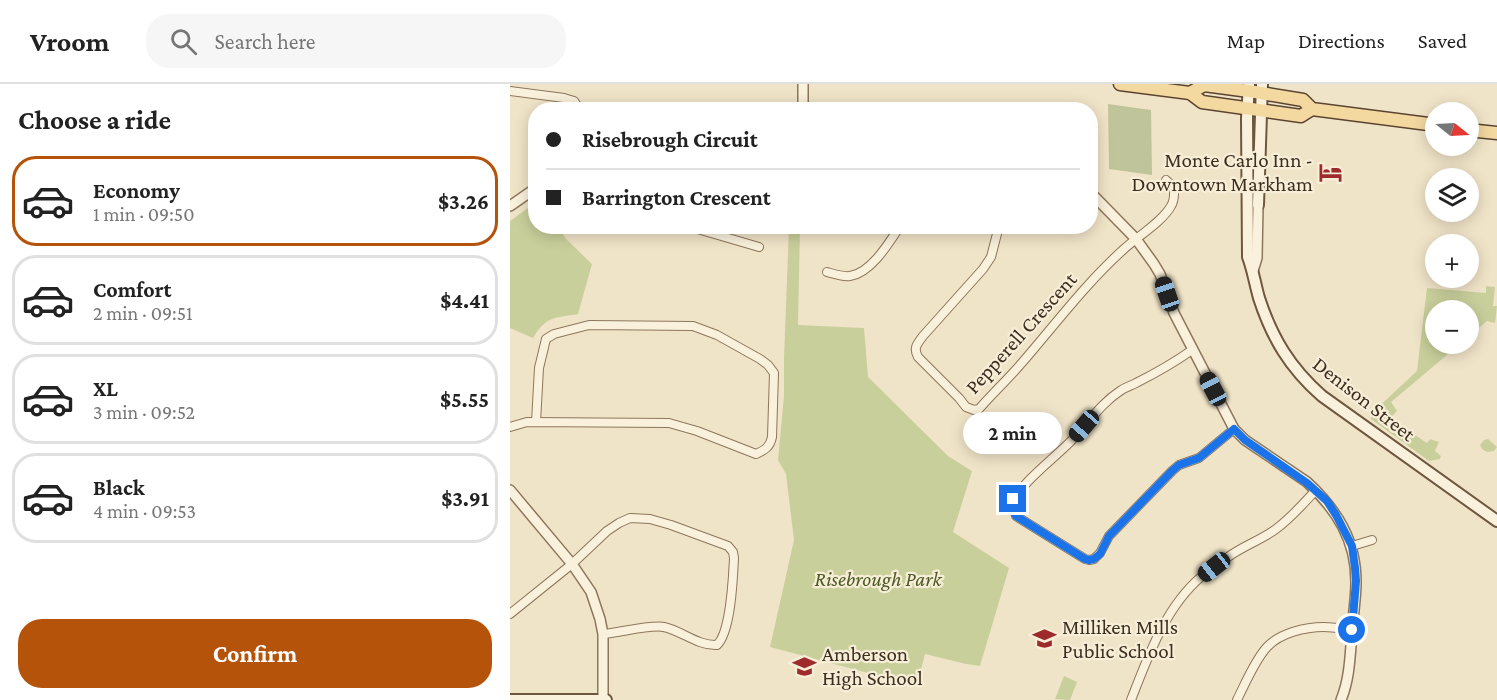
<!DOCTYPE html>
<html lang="en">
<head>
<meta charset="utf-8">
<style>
  body { margin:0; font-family:"Crimson Pro",serif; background:#f6f6f6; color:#222; height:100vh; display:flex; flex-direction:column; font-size:22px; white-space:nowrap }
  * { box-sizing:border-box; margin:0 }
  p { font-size:20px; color:#767676 }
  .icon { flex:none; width:33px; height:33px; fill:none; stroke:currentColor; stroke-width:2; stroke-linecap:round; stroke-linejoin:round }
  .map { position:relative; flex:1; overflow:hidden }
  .sheet { display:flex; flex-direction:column; background:#fff; width:510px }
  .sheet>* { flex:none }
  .top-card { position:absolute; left:18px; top:18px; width:570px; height:132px; border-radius:24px; box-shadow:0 3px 15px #0003; display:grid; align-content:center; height:132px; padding:0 18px; background:#fff }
  .needle { width:39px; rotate:108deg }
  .controls { position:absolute; left:915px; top:18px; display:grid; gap:12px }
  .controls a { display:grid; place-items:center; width:54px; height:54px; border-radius:50%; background:#fff; box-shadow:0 3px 15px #0003; font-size:30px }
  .end { position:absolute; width:27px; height:27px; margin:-14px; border:8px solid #1a73e8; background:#fff; box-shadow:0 0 0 3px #fff }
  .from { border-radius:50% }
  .bubble { position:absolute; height:42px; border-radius:21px; background:#fff; box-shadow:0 3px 15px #0003; font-size:20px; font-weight:700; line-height:42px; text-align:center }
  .car { position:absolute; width:18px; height:36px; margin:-18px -9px; border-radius:8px; box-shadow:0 0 4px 2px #0007; background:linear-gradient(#222 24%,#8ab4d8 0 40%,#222 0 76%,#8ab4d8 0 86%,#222 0) }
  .top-card b { display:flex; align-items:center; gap:21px; height:57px; font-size:22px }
  .top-card b+b { border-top:2px solid #e0e0e0 }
  .top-card i { width:15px; height:15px; background:#222 }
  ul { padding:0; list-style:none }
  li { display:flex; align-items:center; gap:18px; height:90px; margin:0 12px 9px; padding:0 6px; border:3px solid #e0e0e0; border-radius:24px }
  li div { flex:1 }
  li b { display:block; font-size:22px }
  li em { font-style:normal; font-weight:700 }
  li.active { border-color:#b45309 }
  li>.icon { width:54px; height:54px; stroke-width:1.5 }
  h2 { padding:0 18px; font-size:27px; line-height:72px }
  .primary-button { display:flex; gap:12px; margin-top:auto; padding:12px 18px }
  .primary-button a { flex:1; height:69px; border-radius:24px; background:#b45309; color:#fff; font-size:24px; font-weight:700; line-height:69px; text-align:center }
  header { display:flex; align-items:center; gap:36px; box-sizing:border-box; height:84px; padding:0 30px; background:#fff; border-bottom:2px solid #e0e0e0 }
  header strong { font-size:28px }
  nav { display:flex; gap:33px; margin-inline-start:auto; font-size:21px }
  .search { width:420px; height:54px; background:#f6f6f6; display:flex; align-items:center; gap:15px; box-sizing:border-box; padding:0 21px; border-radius:24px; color:#767676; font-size:22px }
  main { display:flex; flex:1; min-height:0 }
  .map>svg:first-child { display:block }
</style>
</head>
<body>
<header>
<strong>Vroom</strong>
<div class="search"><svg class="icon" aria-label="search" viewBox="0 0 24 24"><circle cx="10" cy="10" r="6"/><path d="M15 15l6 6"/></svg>Search here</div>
<nav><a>Map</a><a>Directions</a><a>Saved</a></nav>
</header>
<main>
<section class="sheet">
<h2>Choose a ride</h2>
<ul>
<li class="active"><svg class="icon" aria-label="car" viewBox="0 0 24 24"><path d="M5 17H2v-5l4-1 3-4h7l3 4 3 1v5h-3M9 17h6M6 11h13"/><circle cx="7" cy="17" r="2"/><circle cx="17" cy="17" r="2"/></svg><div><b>Economy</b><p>1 min · 09:50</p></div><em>$3.26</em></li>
<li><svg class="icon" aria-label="car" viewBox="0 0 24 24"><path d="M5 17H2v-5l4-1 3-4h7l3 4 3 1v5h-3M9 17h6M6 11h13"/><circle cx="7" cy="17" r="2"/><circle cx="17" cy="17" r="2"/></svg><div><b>Comfort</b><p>2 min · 09:51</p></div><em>$4.41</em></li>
<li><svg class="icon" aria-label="car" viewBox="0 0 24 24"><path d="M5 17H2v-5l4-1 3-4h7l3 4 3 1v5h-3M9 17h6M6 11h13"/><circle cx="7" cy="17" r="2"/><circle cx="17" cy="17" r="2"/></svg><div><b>XL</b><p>3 min · 09:52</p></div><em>$5.55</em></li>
<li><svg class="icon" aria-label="car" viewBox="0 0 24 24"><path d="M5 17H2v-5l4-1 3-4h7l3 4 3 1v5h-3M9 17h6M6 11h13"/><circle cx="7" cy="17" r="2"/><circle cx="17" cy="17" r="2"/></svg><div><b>Black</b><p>4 min · 09:53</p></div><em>$3.91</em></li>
</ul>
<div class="primary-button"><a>Confirm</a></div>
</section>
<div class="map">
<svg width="987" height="616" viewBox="0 0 987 616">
  <rect width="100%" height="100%" fill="#f0e4c8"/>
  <g fill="#c9cf9b">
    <path d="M25 119 26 142 48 143 56 155 82 180 68 230C45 234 36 232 23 254L0 244V137Z"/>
    <path d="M279 143H290L288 241 354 244 358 293 438 372 462 387 443 448 499 484 470 582 456 580 415 570 407 602 260 563 284 456 276 390 268 376 274 312V274Z"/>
    <path d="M976 202 985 203 983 222H987L985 239 977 237 959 252 958 226H926V260H950L881 318 887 327 880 334 917 359 920 355 929 358 925 367 931 372 930 375 919 377 861 335 863 328 907 287 917 204 976 209Z"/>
    <path d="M978 355 987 363 984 367 977 368 972 365 970 361 974 356Z"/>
    <path d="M554 592 567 598 560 616 545 615Z"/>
  </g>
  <path fill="#bfc49a" d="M598 20 641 26 642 91 599 85Z"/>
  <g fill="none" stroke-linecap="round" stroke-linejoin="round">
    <defs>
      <g id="minor">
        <path d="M0 7 54 14 64 17 70 26"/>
        <path d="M112 142 128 145 141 142"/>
        <path d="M142 142 184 144 249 163"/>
        <path d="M489 142 481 173 473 185 413 252C407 260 403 264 408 273L449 314 456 323 464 326 469 325C482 310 497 296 510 281 544 242 575 200 614 165 627 153 653 137 661 122 665 116 664 110 664 104L656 96"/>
        <path d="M317 188C324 190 333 193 340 192 361 189 379 159 390 142"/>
        <path d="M682 266C665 278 646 289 626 299 621 302 615 303 610 307 590 320 578 340 562 356 547 372 508 401 502 420L506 432 575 475 579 476 584 475 590 469 599 452 662 387 669 381 689 374 724 345"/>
        <path d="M0 343 17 338 159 339 187 347 246 370C255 366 260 363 262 353L264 289 258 281 250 275 207 251 183 242 79 241 44 250 36 255 29 284 26 338"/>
        <path d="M842 462 862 456"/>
        <path d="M0 530 62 480 97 447 109 439 120 434 140 435 161 441 218 462 223 468 224 474C223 494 221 548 207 561 188 562 172 547 154 543 141 540 108 549 93 550"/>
        <path d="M621 616C638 573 655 523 692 492 700 486 709 478 718 473 733 462 751 456 766 445 781 434 793 420 806 406"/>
        <path d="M727 616C735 600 745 576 757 563 770 549 795 543 814 543 823 543 833 545 842 546"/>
      </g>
      <g id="tertiary">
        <path d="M293 0V26"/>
        <path d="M580 108 626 155 644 180 650 190 664 229 724 345 735 356 797 398C827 426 846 456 846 498 846 515 843 531 842 548 840 571 840 594 831 616"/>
        <path d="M0 122 26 104"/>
        <path d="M743 187 747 174 748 121"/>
        <path d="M0 406 62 480 81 508 90 535 93 550V616"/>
      </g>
      <g id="secondary">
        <path d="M739 0 737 34 738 173C743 186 745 200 749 214 762 254 780 284 812 312L987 437"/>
        <path d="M748 121 752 0"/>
        <path d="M0 616H96"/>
      </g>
      <g id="primary">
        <path d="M610 0 680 9 692 18 791 32 802 25"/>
        <path d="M680 9 694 1 739 7 793 16 802 25 926 41"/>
        <path d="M958 46 987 49"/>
      </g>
    </defs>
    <use href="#minor" stroke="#8d765c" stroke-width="10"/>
    <use href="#tertiary" stroke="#8d765c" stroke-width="12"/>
    <use href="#secondary" stroke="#6f573f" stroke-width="14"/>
    <use href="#primary" stroke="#5b4430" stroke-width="15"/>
    <use href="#minor" stroke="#faf1dc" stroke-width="8"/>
    <use href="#tertiary" stroke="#faf1dc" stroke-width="9"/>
    <use href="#secondary" stroke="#faf1dc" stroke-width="10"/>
    <use href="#primary" stroke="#f3d9a0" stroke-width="12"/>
  </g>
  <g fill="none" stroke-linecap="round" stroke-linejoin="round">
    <path stroke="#1a73e8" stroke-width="8" d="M503 415C501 422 503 426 506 432L575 475 579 476 584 475 590 470 599 452 662 387 669 381 689 374 724 345 735 356 797 399 817 417 826 431 842 462 845 484 846 497 842 546"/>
  </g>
  <defs>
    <symbol id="hotel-bare" viewBox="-9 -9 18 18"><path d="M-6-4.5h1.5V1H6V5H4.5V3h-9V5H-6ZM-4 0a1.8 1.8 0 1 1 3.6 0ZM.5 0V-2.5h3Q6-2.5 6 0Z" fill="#9e2a2b" stroke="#f7eed8" stroke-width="2.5" paint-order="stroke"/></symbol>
    <symbol id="school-bare" viewBox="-9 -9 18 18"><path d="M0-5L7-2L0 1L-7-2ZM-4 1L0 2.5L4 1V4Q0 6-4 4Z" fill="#9e2a2b" stroke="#f7eed8" stroke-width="2.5" paint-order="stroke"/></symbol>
  </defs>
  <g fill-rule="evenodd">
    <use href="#hotel-bare" x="804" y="72" width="33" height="33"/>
    <use href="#school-bare" x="518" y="538" width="33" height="33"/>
    <use href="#school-bare" x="278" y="566" width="33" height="33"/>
  </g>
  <g text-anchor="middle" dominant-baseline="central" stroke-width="4.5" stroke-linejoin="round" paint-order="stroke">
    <g font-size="21" fill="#3d2e20" stroke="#f7eed8" text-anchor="start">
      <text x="803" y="76" text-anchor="end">Monte Carlo Inn -<tspan x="803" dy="24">Downtown Markham</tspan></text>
      <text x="552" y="543">Milliken Mills<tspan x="552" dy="24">Public School</tspan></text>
      <text x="312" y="570">Amberson<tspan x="312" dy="24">High School</tspan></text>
    </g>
    <g font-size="21" fill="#3d2e20" stroke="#f7eed8">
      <text transform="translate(511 249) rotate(-48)">Pepperell Crescent</text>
      <text transform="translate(854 315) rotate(38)">Denison Street</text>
    </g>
    <g font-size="21" font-style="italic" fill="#4d5a26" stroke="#f7eed8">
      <text x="368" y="495">Risebrough Park</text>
    </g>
  </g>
</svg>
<div class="controls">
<a><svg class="needle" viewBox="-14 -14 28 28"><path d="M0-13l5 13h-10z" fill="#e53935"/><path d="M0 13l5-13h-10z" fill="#767676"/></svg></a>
<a><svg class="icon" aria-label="layers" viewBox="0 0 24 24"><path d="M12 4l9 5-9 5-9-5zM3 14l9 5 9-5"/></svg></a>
<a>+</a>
<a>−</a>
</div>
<i class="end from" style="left:842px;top:546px"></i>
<i class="end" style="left:503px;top:415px"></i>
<div class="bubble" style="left:453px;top:328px;width:99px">2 min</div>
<i class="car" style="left:657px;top:210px;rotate:341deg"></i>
<i class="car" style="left:703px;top:305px;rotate:332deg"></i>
<i class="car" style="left:574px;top:342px;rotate:221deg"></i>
<i class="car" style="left:704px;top:483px;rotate:232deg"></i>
<div class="top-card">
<b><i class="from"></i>Risebrough Circuit</b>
<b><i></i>Barrington Crescent</b>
</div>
</div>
</main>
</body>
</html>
